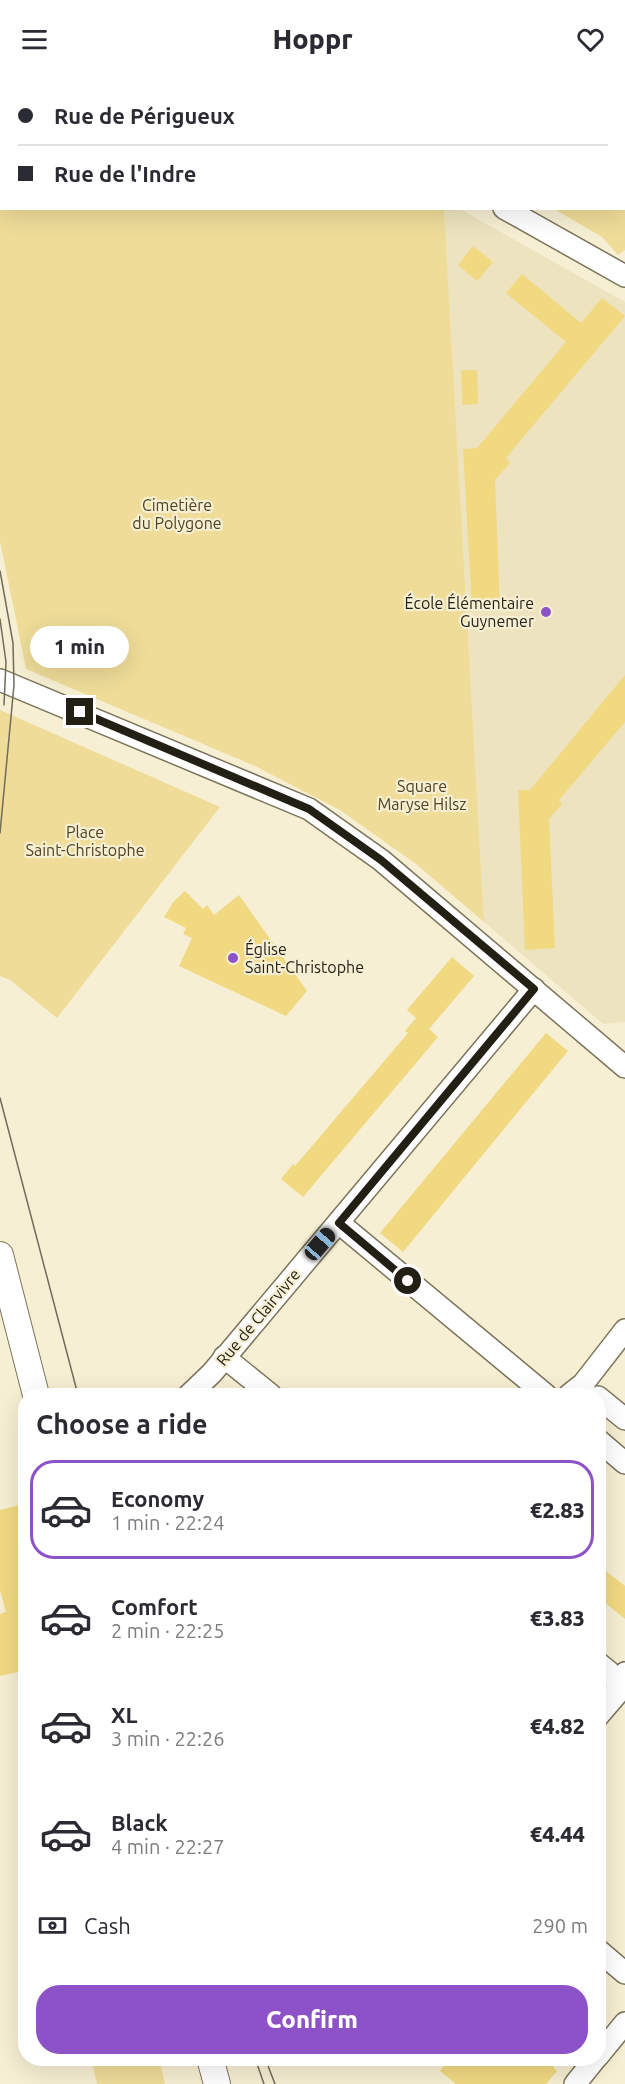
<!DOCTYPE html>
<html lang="en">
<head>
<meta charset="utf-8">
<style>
  body { margin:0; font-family:Ubuntu,sans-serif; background:#f2f2f3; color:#2b2b33; height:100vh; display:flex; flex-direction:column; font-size:22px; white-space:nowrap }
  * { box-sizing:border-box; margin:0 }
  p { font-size:20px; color:#7c7c81 }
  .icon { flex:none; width:33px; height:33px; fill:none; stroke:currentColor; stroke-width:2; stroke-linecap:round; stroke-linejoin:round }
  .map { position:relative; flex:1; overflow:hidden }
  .sheet { position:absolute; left:18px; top:1310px; width:588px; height:678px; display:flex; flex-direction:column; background:#fff; border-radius:24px; box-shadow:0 6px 24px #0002 }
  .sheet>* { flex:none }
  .banner { position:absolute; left:0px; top:0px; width:626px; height:132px; box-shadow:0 6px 24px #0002; display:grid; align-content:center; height:132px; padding:0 18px; background:#fff }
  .end { position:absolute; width:27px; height:27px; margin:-14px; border:8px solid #221f15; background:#fff; box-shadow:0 0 0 3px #fff }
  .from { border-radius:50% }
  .bubble { position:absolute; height:42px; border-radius:21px; background:#fff; box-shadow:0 6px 24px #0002; font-size:20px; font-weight:800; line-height:42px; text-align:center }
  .car { position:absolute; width:18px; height:36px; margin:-18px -9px; border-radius:8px; box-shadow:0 0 4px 2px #0007; background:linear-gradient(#222 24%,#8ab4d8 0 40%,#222 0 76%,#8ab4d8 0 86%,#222 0) }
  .banner b { display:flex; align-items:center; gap:21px; height:57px; font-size:22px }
  .banner b+b { border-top:2px solid #e1e1e2 }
  .banner i { width:15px; height:15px; background:#2b2b33 }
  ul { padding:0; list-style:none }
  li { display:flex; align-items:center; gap:18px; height:99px; margin:0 12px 9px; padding:0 6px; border:3px solid transparent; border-radius:24px }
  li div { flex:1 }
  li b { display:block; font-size:22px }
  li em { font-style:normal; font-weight:800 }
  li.on { border-color:#8d51c8 }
  li>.icon { width:54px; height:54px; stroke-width:1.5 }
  h2 { padding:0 18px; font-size:27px; line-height:72px }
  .pay { display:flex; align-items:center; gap:15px; height:66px; padding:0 18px; font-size:22px }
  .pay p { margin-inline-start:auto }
  .button { display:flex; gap:12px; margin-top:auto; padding:12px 18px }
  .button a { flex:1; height:69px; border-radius:24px; background:#8d51c8; color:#fff; font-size:24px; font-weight:800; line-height:69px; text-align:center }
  header { display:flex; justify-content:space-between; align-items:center; height:78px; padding:0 18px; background:#fff; font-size:27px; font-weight:800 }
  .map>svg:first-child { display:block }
</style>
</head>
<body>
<header><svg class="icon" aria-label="menu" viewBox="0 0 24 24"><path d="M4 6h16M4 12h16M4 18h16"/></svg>Hoppr<svg class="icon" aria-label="heart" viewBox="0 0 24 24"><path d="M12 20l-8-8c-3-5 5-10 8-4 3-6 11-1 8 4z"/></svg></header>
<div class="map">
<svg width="625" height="2006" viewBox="0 0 625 2006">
  <rect width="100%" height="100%" fill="#f7efd3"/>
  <path fill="#ede3bf" d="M444 131H460L625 224V944L603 946 484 844Z"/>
  <g fill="#eedc98">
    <path d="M0 0 226 1 2 2V130L444 131 484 844 416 786 340 732 255 688 26 591 0 463Z"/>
    <path d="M547 0H625V172L618 177 602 159 554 131 624 130V2L546 1Z"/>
    <path d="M0 632 220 729 57 940 10 902 0 898Z"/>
    <path d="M108 1980H159L165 2006H97L92 1984Z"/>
  </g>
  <g fill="#f1d982">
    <path d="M473 168 493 184 477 203 458 187Z"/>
    <path d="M522 196 581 245 602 220 625 238 506 380 510 385 495 402 500 529 472 531 463 371 477 370 566 264 506 215Z"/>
    <path d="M461 292H477L478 326 462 327Z"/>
    <path d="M625 597V644L559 722 562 726 549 741 555 870 525 872 518 712H530Z"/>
    <path d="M185 813 203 831 207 827 214 837 239 817 307 913 286 938 179 888 192 860 183 856 186 850 164 839 174 823Z"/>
    <path d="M452 879 474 898 429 951 438 959 303 1119 281 1101 293 1086 295 1088 408 955 405 953 416 940 407 932Z"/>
    <path d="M546 955 568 973 403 1174 380 1155Z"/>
    <path d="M20 1427 26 1451V1592L0 1598V1536L6 1534 0 1512V1432Z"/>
    <path d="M598 1487 625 1508V1541L598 1519Z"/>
    <path d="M450 1980H560L553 1989 557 1993 546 2006H456L440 1993Z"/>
  </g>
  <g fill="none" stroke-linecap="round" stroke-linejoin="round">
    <defs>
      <g id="minor">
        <path d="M271 0 274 2"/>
        <path d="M299 2 300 0"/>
        <path d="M432 2 433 0"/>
        <path d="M504 130 625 198"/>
        <path d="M0 602 309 731 381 782 625 989"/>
        <path d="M339 1145 546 1317"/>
        <path d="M224 1279 271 1317"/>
        <path d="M189 1317 212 1295 534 911"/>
        <path d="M569 1317 583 1306 625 1252"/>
        <path d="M598 1319 625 1341"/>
        <path d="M598 1362 625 1385"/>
        <path d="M598 1585 609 1594 617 1604"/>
        <path d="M598 1638 616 1617 617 1604 625 1595"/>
        <path d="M598 1872 625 1895"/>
        <path d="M598 1978 625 1945"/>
        <path d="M575 2006 596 1980"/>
      </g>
      <g id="tertiary">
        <path d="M0 1177 36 1317"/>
        <path d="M210 1980 217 2006"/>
      </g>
    </defs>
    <use href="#minor" stroke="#7b745a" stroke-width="24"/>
    <use href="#tertiary" stroke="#7b745a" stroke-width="28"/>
    <use href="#minor" stroke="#fff" stroke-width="21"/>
    <use href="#tertiary" stroke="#fff" stroke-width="26"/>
    <g stroke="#716c5b" stroke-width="1.5">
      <path d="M0 493 13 565 14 607 0 755"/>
      <path d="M0 541 6 584 4 627"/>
      <path d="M0 1020 78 1317"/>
      <path d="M255 1980 264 2006"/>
      <path d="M265 1980 275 2006"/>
    </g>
  </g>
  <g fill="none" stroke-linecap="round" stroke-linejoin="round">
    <path stroke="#221f15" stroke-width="8" d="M80 634 309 731 381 782 534 911 339 1145 408 1203"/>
  </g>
  <g fill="#8d51c8" stroke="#f7efd3" stroke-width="2">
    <circle cx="546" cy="534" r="6"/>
    <circle cx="233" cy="880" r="6"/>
  </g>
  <g text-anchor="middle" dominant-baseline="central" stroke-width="4.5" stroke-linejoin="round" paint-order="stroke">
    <g font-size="16" fill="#4e441f" stroke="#f7efd3">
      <text x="177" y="427">Cimetière<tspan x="177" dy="18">du Polygone</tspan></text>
      <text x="422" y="708">Square<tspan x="422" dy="18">Maryse Hilsz</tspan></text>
      <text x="85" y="754">Place<tspan x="85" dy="18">Saint-Christophe</tspan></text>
    </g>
    <g font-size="16" fill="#221f15" stroke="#f7efd3" text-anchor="end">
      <text x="534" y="525">École Élémentaire<tspan x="534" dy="18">Guynemer</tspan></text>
      <text x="245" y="871" text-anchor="start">Église<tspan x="245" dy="18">Saint-Christophe</tspan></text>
    </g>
    <g font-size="16" fill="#221f15" stroke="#f7efd3">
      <text transform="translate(258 1239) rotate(-50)">Rue de Clairvivre</text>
    </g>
  </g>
</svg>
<i class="end from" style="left:408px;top:1203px"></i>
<i class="end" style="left:80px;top:634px"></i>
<div class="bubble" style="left:30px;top:548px;width:99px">1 min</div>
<i class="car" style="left:320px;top:1166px;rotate:41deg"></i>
<div class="banner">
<b><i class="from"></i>Rue de Périgueux</b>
<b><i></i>Rue de l'Indre</b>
</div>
<section class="sheet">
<h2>Choose a ride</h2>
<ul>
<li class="on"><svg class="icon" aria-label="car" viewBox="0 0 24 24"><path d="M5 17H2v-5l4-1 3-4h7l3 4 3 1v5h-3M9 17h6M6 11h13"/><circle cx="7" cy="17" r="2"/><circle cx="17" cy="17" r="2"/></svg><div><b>Economy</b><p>1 min · 22:24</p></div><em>€2.83</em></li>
<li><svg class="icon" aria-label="car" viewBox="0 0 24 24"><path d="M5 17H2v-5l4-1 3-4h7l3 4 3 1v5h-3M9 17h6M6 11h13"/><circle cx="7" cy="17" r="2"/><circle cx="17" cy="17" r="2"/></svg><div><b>Comfort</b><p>2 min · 22:25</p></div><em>€3.83</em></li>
<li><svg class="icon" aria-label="car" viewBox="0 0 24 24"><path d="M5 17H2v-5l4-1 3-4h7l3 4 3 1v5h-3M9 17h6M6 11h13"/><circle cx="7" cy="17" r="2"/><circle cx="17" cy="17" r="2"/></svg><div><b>XL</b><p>3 min · 22:26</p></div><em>€4.82</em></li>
<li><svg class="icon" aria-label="car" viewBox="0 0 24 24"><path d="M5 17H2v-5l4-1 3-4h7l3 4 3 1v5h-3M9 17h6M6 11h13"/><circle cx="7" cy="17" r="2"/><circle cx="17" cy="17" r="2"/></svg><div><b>Black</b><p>4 min · 22:27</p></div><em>€4.44</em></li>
</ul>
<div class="pay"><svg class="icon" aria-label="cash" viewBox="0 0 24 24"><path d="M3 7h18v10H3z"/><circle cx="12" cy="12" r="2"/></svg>Cash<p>290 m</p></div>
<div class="button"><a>Confirm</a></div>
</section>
</div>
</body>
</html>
